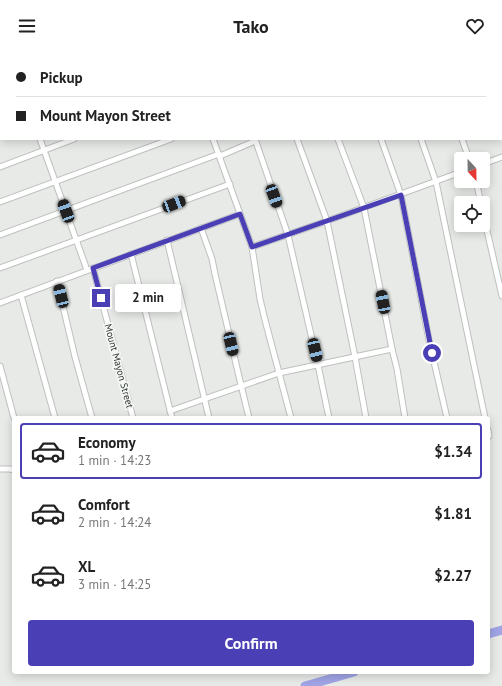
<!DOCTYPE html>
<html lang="en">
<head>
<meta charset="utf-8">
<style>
  body { margin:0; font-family:"PT Sans",sans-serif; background:#f6f6f6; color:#222; height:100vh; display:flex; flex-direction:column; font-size:15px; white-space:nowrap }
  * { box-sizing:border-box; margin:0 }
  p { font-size:13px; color:#767676 }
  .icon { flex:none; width:22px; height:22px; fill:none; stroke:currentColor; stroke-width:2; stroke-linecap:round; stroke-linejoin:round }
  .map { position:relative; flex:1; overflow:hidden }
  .panel { position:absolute; left:12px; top:364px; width:478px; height:258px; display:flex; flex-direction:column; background:#fff; border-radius:4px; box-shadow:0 2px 10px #0003 }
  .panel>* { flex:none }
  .hud { position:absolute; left:0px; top:0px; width:502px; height:88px; box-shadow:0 2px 10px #0003; display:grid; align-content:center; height:88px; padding:0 16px; background:#fff }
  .needle { width:26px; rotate:158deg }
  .controls { position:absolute; left:454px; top:100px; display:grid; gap:8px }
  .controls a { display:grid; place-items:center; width:36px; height:36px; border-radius:4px; background:#fff; box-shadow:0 2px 10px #0003; font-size:20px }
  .end { position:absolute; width:18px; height:18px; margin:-9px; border:5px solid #4a3fb5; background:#fff; box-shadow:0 0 0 2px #fff }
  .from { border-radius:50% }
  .bubble { position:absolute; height:28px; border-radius:4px; background:#fff; box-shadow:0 2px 10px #0003; font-size:13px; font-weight:700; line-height:28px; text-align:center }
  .car { position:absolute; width:12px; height:24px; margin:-12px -6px; border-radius:5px; box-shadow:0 0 3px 1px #0007; background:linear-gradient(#222 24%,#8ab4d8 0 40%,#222 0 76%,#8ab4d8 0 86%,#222 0) }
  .hud b { display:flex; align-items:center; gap:14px; height:38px; font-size:15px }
  .hud b+b { border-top:1px solid #e0e0e0 }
  .hud i { width:10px; height:10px; background:#222 }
  ul { padding:7px 0 0; list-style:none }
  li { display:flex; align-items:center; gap:12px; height:56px; margin:0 8px 6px; padding:0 8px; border:2px solid transparent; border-radius:4px }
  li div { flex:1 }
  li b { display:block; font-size:15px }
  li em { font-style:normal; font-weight:700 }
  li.on { border-color:#4a3fb5 }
  li>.icon { width:36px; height:36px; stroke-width:1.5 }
  .cta { display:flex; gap:8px; margin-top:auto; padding:8px 16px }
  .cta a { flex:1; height:46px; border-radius:4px; background:#4a3fb5; color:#fff; font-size:16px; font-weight:700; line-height:46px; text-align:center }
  header { display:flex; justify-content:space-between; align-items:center; height:52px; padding:0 16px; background:#fff; font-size:18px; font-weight:700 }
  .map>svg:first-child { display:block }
</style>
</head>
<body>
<header><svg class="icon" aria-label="menu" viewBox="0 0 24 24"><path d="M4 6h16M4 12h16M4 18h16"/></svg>Tako<svg class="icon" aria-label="heart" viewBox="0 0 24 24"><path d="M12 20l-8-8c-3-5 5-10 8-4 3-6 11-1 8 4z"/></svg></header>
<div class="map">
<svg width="502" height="634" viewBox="0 0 502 634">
  <rect width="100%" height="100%" fill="#e7eae7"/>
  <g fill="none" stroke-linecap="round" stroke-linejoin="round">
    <g stroke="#a0a4e5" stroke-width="9">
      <path d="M488 582 502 578"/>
      <path d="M305 634 354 620"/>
    </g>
    <defs>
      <g id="minor">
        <path d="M7 0 8 1"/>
        <path d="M180 0V1"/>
        <path d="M223 0 224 1"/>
        <path d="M264 0 265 1"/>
        <path d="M306 0V1"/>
        <path d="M349 0V1"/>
        <path d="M390 0 391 1"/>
        <path d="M431 0V1"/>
        <path d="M472 0V1"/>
        <path d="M115 1 117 0"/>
        <path d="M338 1 340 0"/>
        <path d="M501 80 502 83"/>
        <path d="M40 87 87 218"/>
        <path d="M213 87 252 195 260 247 265 268 291 366"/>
        <path d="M255 87 288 183 318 313 329 366"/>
        <path d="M297 87 327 169 355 305 366 366"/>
        <path d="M338 87 364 156 392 297 397 317 405 366"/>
        <path d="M381 87 401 143 429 288 447 366"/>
        <path d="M421 87 436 130 485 366"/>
        <path d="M462 87 469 107"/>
        <path d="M220 104 255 89"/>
        <path d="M483 112 502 105"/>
        <path d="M0 115 74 87"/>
        <path d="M476 129 481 151"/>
        <path d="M0 150 171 87"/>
        <path d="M483 161 502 244"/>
        <path d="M201 176 212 207 215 222 241 333 249 366"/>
        <path d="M0 183 219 102"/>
        <path d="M167 188 209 366"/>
        <path d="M252 195 327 169 461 120"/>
        <path d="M131 202 172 366"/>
        <path d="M0 216 230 132"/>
        <path d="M93 216 133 366"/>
        <path d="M57 229 75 305 92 366"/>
        <path d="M21 243 55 366"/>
        <path d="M0 251 240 162"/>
        <path d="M0 314 14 366"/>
        <path d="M170 359 279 321 392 297"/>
        <path d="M488 378 489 384"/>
        <path d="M0 417H10L14 418"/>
      </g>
    </defs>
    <use href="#minor" stroke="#bec1be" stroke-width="7"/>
    <use href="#minor" stroke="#fff" stroke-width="5"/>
  </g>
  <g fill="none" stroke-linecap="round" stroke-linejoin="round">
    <path stroke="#4a3fb5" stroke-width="5" d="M101 246 93 216 240 162 252 195 401 143 432 301"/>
  </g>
  <g text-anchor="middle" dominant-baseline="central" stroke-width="3.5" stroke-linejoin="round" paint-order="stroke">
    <g font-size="10" fill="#353635" stroke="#f4f8f4">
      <text transform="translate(119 314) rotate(75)">Mount Mayon Street</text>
    </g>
  </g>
</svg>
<div class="controls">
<a><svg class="needle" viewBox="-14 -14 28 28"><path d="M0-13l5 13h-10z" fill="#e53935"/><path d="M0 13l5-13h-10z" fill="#767676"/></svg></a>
<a><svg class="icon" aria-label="locate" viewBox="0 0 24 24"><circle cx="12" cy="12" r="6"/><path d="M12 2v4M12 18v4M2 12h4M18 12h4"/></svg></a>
</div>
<i class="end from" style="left:432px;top:301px"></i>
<i class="end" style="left:101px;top:246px"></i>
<div class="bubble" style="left:115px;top:232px;width:66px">2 min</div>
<i class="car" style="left:274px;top:144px;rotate:160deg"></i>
<i class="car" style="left:174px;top:152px;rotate:69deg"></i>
<i class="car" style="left:66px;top:159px;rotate:340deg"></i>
<i class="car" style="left:61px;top:244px;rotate:346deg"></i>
<i class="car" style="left:383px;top:250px;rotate:349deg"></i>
<i class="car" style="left:231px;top:292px;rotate:167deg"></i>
<i class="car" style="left:315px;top:298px;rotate:167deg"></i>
<div class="hud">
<b><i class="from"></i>Pickup</b>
<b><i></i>Mount Mayon Street</b>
</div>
<section class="panel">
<ul>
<li class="on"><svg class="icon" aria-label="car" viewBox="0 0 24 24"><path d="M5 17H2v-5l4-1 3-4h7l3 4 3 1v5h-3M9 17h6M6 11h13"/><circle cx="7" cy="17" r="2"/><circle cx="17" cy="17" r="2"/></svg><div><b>Economy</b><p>1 min · 14:23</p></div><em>$1.34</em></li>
<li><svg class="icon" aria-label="car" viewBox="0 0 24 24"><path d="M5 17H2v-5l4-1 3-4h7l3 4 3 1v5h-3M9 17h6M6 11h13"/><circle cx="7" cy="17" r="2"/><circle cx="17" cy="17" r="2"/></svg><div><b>Comfort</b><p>2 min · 14:24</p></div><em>$1.81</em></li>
<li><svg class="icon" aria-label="car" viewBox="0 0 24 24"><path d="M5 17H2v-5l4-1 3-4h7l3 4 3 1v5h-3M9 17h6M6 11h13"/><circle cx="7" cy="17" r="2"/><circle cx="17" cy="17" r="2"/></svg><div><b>XL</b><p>3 min · 14:25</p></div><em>$2.27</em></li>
</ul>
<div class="cta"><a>Confirm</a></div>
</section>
</div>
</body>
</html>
